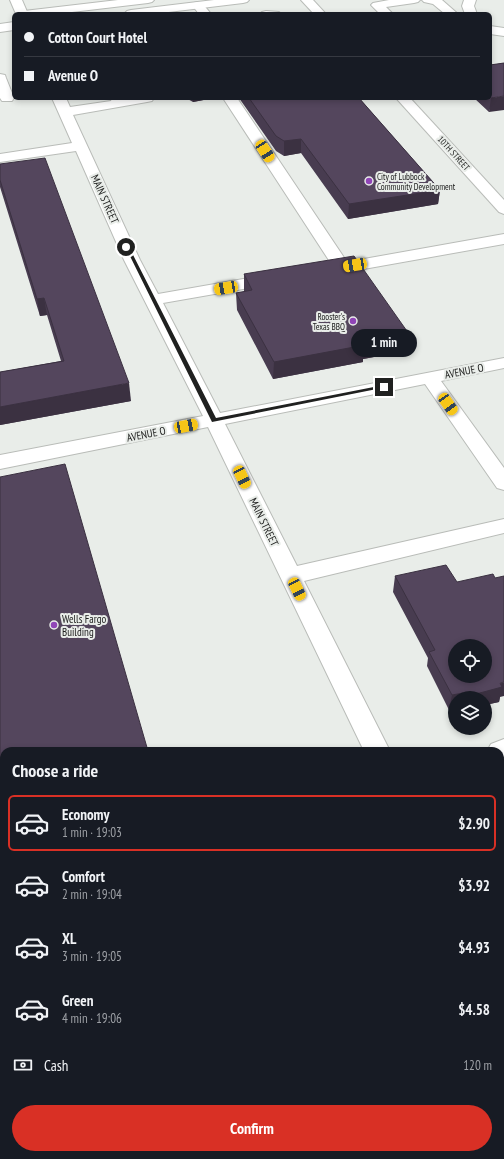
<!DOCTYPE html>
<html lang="en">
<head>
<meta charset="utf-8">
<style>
  body { margin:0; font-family:"PT Sans Narrow",sans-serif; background:#242831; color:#f1f3f6; height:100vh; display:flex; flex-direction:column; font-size:15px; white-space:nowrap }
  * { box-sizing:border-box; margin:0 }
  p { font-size:13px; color:#9ea1a6 }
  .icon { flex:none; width:22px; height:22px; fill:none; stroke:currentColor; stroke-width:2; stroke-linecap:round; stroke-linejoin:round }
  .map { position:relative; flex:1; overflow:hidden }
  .panel { position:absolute; left:0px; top:747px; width:504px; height:412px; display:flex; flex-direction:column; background:#171b24; border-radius:12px 12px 0 0; box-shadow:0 2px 6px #0003 }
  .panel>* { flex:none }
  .guide { position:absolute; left:12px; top:12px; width:480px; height:88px; border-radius:6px; box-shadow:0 2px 6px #0003; display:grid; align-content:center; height:88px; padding:0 12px; background:#171b24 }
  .fabs { position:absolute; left:448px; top:639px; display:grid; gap:8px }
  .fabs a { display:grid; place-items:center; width:44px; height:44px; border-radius:50%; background:#171b24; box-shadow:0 2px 6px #0003; font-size:20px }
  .end { position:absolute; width:18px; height:18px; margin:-9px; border:5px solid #202120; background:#fff; box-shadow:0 0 0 2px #fff }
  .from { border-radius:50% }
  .bubble { position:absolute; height:28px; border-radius:14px; background:#171b24; box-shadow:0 2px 6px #0003; font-size:13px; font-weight:600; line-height:28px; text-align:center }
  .car { position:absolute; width:12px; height:24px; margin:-12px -6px; border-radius:5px; box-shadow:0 0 3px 1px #0007; background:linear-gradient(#f5c518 24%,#345 0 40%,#f5c518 0 76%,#345 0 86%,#f5c518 0) }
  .guide b { display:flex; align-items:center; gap:14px; height:38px; font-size:15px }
  .guide b+b { border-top:1px solid #363941 }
  .guide i { width:10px; height:10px; background:#f1f3f6 }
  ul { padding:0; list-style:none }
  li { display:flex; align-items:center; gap:12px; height:56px; margin:0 8px 6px; padding:0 4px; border:2px solid transparent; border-radius:6px }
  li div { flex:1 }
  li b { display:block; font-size:15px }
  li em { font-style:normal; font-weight:600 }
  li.on { border-color:#d93025 }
  li>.icon { width:36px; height:36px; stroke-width:1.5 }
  h2 { padding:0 12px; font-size:18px; line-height:48px }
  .pay { display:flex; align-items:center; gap:10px; height:44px; padding:0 12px; font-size:15px }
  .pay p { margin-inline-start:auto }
  .primary-button { display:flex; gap:8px; margin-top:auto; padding:8px 12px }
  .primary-button a { flex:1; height:46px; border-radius:24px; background:#d93025; color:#fff; font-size:16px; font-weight:600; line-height:46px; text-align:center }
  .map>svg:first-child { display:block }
</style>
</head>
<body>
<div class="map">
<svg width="504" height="1159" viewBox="0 0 504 1159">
  <rect width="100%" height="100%" fill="#e9ede9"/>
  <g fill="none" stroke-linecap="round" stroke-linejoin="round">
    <defs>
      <g id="minor">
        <path d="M10 0H22L28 14H16Z"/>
        <path d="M301 0H313L326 14H314Z"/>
        <path d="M389 0H420L418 2 414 3 386 7 393 14H380L371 5 373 3Z"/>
        <path d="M422 0H442L458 14H445L433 4 424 2Z"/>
        <path d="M464 0H476L474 6 477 14H465L462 6Z"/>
        <path d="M198 2 202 3 211 14H199L192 5 194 3Z"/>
        <path d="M266 11 279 12 281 14H260L262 12Z"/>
        <path d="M490 26 504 28V36L490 34Z"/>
        <path d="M0 74 5 75 6 78 14 98 12 101H2L0 98Z"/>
        <path d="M52 98H66L70 107 111 101 112 98H154L152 101 147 102 73 115 140 260 158 294 272 274 278 276 280 279 278 282 272 284 163 303 220 413 504 358V368L441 381 504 468V490L497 488 425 384 225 424 297 566 504 519V533L304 581 390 751H364L208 427 0 469V455L203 416 124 260 76 151 0 162V154L72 143Z"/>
        <path d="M223 98H237L347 262 504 234V244L330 275 324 273 322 270 324 267 332 265Z"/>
        <path d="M396 98H410L504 200V214L499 212Z"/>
        <path d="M504 739V761L500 762V751H487L491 744Z"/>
        <path d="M4 872V898L0 899V873Z"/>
        <path d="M500 999 504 1001V1038L500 1036Z"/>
      </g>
      <g id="highway">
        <path d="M118 0H154L152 2 148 3 55 14H18L20 12 24 11Z"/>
        <path d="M214 0H249L247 2 243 3 152 14 125 13 127 11 131 10Z"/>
        <path d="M14 22V30L0 32V24Z"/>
      </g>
    </defs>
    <use href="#minor" stroke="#b9bcb8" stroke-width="2"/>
    <use href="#highway" stroke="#b9bcb8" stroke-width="2"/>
    <use href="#minor" fill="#fff" fill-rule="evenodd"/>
    <use href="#highway" fill="#fff" fill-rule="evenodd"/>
  </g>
  <g fill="#483c50">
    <path d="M504 63 489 112 474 98H490V65Z"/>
    <path d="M186 98H214L193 102Z"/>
    <path d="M239 98H359L440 190 438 204 348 219 301 153 284 156 276 151Z"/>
    <path d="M0 164 131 401 0 425V372L61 361 47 315 40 316 0 187Z"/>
    <path d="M244 274 409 334 407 351 363 359V362L273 379 237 310 236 293 244 292Z"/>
    <path d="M395 576 500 697 499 702 485 705V698H455L449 710 427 666 428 658 393 592Z"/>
    <path d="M504 803V814L502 810Z"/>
  </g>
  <g fill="#3b3141">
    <path d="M504 96V110L489 112 491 98Z"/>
    <path d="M192 98H214L193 102Z"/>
    <path d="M301 139V153L284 156V141Z"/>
    <path d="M440 190 438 204 348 219 349 204Z"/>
    <path d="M44 298 47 315 40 316 37 299Z"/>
    <path d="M409 334 407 351 363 359V362L273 379 274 362 363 343Z"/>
    <path d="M129 383 131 401 0 425V407Z"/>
    <path d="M504 682V696L500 697 499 702 485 705V698H465V697Z"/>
    <path d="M463 693 462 698H455V708L449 710 452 695Z"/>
    <path d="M4 800V820L0 821V801Z"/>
  </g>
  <g fill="#54465d" stroke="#3b3141" fill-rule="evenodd">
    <path d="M504 63V96L491 98 490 97V65Z"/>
    <path d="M249 98H359L440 190 349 204 301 139 284 141 276 136Z"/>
    <path d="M45 158 129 383 0 407V372L64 361 44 298 37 299 0 180V164Z"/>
    <path d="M354 256 409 334 363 343 365 345 274 362 236 293 252 290 244 274Z"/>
    <path d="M65 464 148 751H4V800L0 801V477Z"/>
    <path d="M446 565 457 582 493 574 495 578 504 576V682L500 683 502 687 465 697 463 693 452 695 429 652 435 650 395 576ZM455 646H485V676H455Z"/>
    <path d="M4 937V1155H317L319 1159H0V938Z"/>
    <path d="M354 1155H468L469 1159H342Z"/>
  </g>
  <path fill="#202120" d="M125 246 129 247 216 418 384 385 387 387 212 422Z"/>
  <g fill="#9045b7" stroke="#e9ede9" stroke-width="1.5">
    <circle cx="369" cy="181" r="4"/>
    <circle cx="353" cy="321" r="4"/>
    <circle cx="54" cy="625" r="4"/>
  </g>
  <g text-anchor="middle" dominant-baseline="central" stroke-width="4" stroke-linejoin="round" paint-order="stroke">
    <g font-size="9" fill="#202120" stroke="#e9ede9">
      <text transform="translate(454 153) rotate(48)">10TH STREET</text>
    </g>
    <g font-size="9" fill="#202120" stroke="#e9ede9" text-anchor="start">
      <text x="377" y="176">City of Lubbock<tspan x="377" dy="10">Community Development</tspan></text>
      <text x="345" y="316" text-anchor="end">Rooster's<tspan x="345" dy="10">Texas BBQ</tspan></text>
    </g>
    <g font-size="11" fill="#202120" stroke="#e9ede9">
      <text transform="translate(105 199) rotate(66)">MAIN STREET</text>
      <text transform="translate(464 371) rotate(-11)">AVENUE O</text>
      <text transform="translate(146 434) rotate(-11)">AVENUE O</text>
      <text transform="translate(264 522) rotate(64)">MAIN STREET</text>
    </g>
    <g font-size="11" fill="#202120" stroke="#e9ede9" text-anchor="start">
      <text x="62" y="619">Wells Fargo<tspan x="62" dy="13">Building</tspan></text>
    </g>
  </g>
</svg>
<div class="fabs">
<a><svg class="icon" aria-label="locate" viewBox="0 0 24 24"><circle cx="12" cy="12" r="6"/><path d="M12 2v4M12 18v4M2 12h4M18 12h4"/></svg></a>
<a><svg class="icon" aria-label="layers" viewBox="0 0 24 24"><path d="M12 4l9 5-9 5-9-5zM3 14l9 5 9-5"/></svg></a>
</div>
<i class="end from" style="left:126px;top:247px"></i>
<i class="end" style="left:384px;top:387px"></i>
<div class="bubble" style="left:351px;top:329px;width:66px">1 min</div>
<i class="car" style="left:265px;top:151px;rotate:147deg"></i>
<i class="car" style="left:355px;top:265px;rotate:260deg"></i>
<i class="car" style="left:226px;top:288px;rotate:260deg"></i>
<i class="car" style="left:448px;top:404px;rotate:145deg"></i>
<i class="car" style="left:186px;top:426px;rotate:79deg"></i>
<i class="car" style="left:242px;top:477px;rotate:154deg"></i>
<i class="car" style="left:297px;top:589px;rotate:154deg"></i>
<div class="guide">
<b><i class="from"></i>Cotton Court Hotel</b>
<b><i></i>Avenue O</b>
</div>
<section class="panel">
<h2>Choose a ride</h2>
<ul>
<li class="on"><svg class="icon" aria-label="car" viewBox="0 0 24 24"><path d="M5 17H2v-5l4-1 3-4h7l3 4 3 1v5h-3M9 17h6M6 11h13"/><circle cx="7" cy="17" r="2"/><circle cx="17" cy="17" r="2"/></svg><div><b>Economy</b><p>1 min · 19:03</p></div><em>$2.90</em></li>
<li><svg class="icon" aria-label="car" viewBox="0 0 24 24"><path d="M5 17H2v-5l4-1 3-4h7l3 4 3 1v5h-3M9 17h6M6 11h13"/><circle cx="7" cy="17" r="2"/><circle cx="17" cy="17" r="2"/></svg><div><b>Comfort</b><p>2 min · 19:04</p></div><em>$3.92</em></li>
<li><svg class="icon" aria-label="car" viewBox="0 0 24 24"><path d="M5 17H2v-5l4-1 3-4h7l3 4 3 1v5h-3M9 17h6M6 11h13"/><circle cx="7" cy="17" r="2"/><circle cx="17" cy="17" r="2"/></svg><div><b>XL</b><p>3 min · 19:05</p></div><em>$4.93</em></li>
<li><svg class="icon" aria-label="car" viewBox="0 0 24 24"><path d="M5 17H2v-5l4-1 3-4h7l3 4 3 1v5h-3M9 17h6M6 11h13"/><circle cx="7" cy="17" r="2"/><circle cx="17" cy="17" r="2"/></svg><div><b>Green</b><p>4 min · 19:06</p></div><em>$4.58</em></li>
</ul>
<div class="pay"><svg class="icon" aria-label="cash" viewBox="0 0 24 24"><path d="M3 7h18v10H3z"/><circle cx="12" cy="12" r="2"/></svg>Cash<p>120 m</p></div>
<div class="primary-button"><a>Confirm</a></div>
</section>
</div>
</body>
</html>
